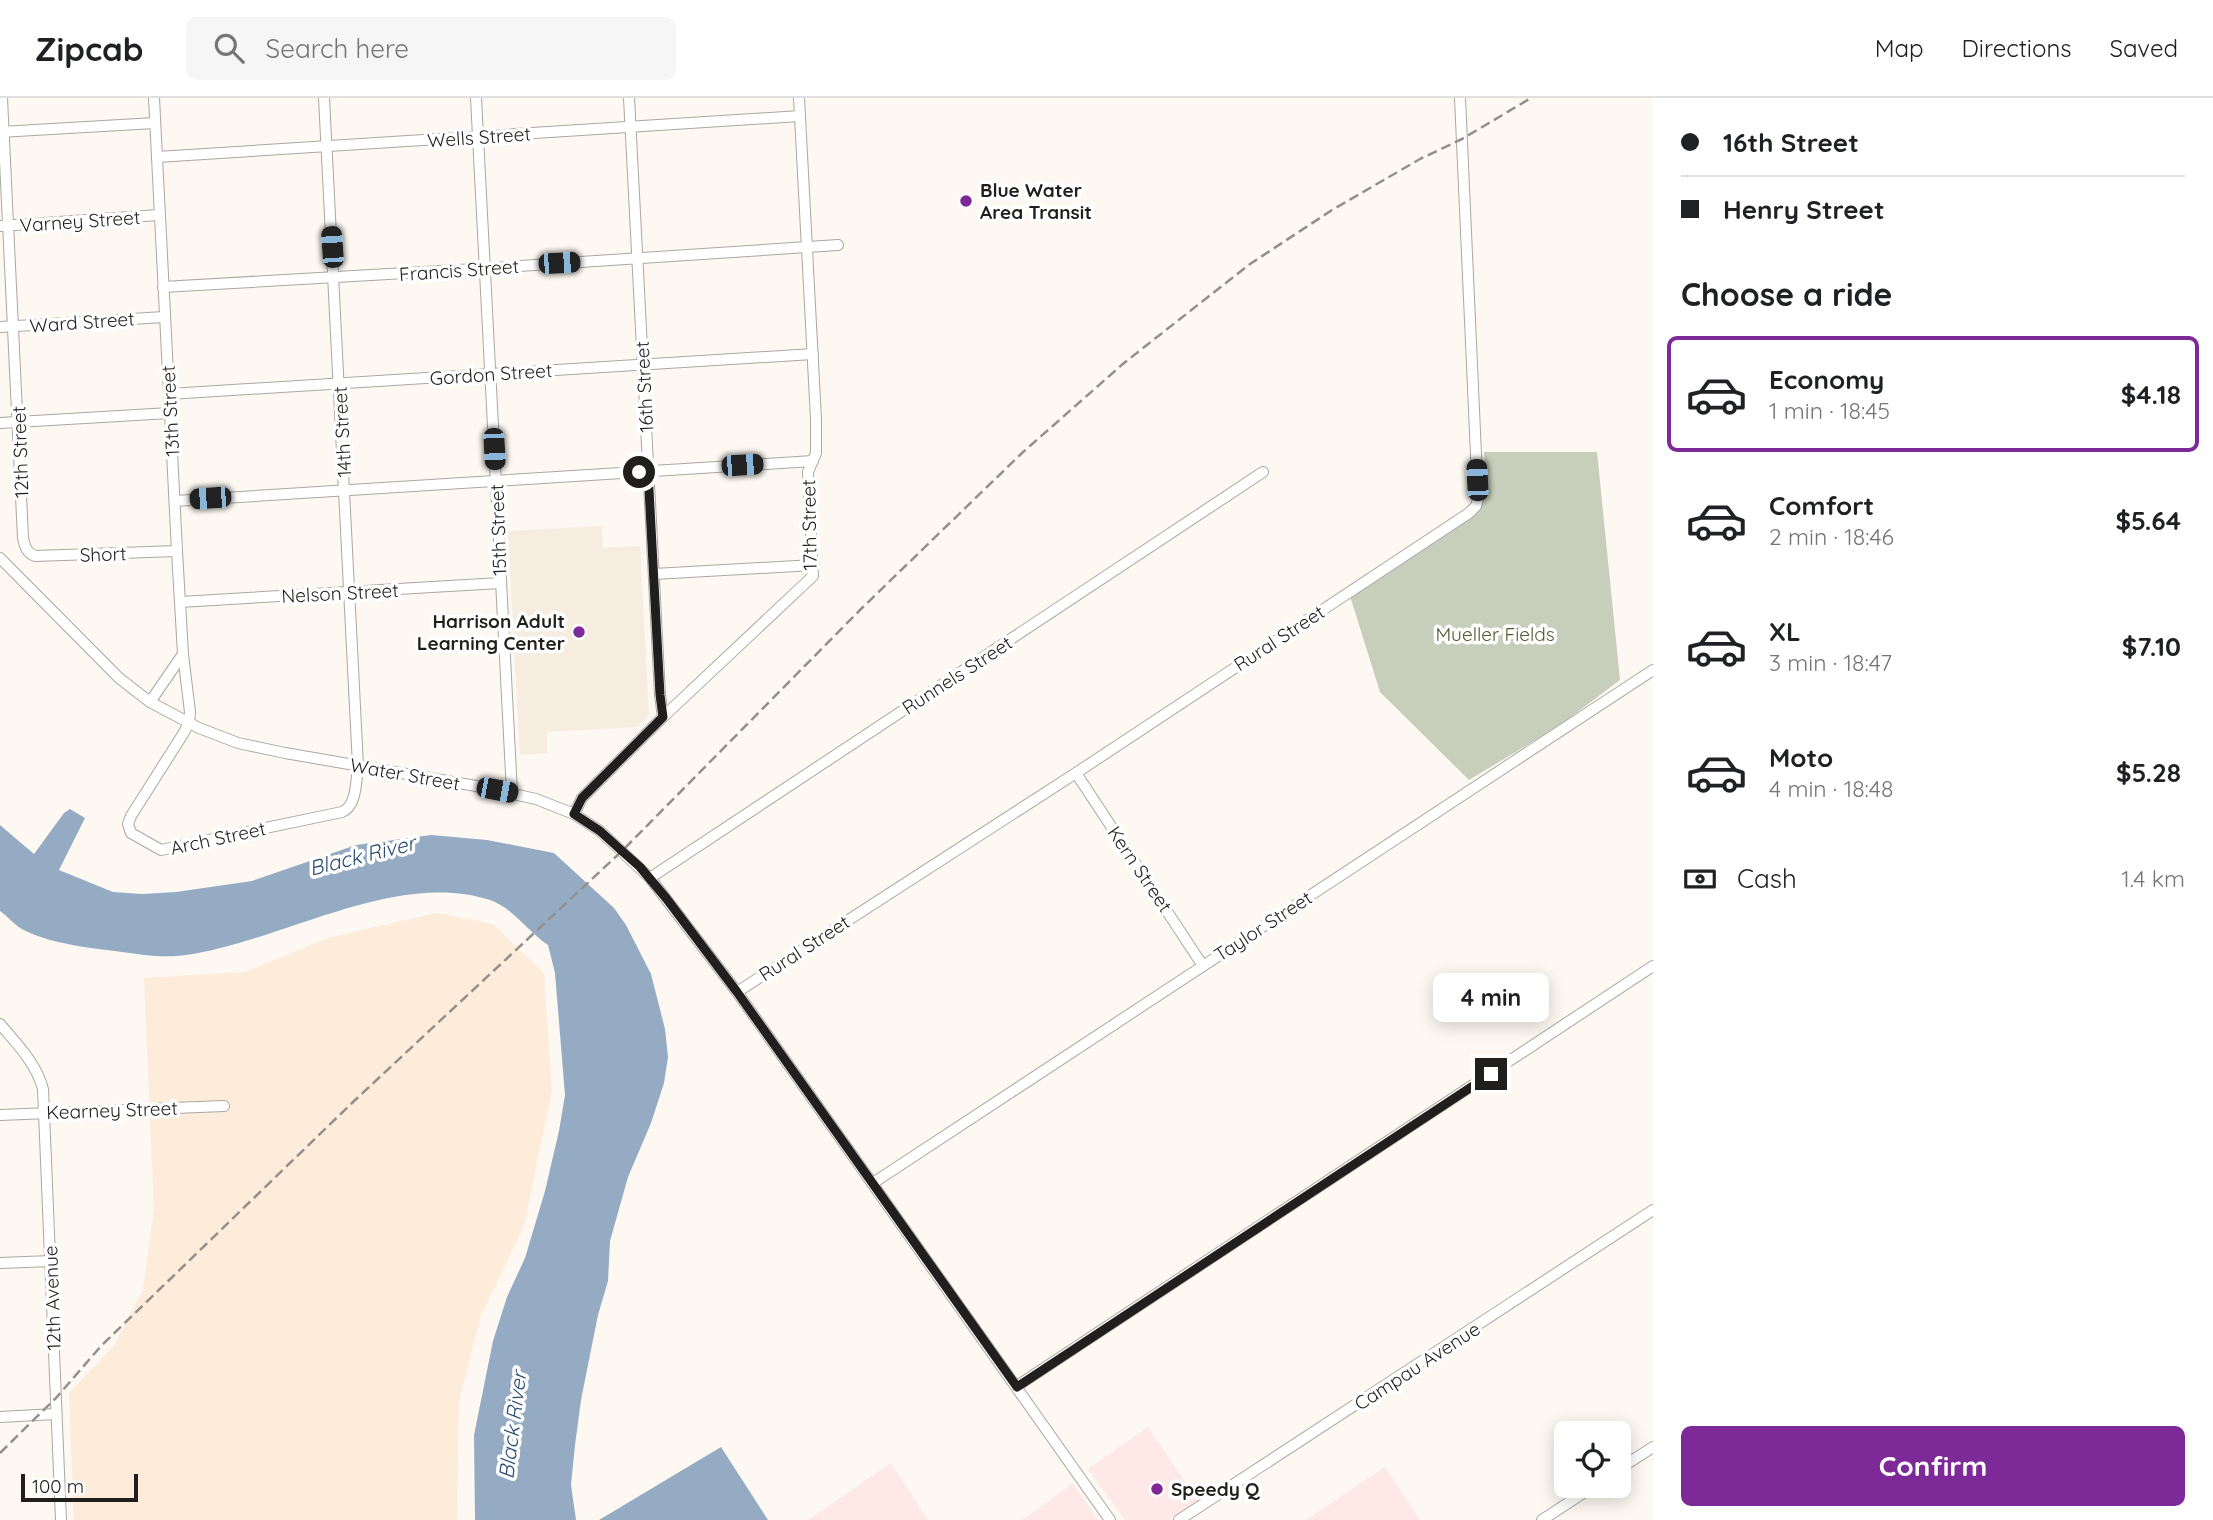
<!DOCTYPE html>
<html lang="en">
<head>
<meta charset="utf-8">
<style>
  body { margin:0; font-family:Quicksand,sans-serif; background:#f6f6f6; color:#202124; height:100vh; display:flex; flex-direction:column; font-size:26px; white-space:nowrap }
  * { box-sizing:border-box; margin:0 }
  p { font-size:23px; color:#757577 }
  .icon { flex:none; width:38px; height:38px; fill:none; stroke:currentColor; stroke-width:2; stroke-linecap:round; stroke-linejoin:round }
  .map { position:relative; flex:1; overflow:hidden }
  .sheet { display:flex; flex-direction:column; background:#fff; width:560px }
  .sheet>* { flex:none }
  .top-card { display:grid; align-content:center; height:154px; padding:0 28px; background:#fff }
  .fabs { position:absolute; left:1554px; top:1323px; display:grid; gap:14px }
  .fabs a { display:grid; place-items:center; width:77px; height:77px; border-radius:10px; background:#fff; box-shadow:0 4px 18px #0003; font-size:35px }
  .scale { position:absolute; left:21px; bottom:18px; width:117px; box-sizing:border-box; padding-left:7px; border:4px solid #211f1d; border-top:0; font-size:19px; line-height:24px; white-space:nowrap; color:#211f1d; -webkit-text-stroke:5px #fff; paint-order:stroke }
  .end { position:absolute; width:32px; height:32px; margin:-16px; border:9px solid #211f1d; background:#fff; box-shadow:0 0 0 4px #fff }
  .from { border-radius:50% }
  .bubble { position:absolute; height:49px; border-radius:10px; background:#fff; box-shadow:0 4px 18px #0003; font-size:23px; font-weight:700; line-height:49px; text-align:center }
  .car { position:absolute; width:21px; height:42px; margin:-21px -10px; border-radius:9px; box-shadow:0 0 5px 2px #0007; background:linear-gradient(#222 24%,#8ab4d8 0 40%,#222 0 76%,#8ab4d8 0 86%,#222 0) }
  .top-card b { display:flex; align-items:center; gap:24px; height:66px; font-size:26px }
  .top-card b+b { border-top:2px solid #e0e0e0 }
  .top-card i { width:18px; height:18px; background:#202124 }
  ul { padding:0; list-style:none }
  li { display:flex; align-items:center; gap:21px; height:116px; margin:0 14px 10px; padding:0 14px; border:4px solid transparent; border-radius:10px }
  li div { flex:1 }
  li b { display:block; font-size:26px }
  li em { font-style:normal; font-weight:700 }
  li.on { border-color:#7e2998 }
  li>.icon { width:63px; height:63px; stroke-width:1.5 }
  h2 { padding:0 28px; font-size:32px; line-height:84px }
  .pay { display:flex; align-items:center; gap:18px; height:77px; padding:0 28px; font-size:26px }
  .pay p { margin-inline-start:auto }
  .action { display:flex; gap:14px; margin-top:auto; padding:14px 28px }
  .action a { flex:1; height:80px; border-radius:10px; background:#7e2998; color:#fff; font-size:28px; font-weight:700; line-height:80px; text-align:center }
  header { display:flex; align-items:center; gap:42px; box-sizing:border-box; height:98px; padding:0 35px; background:#fff; border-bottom:2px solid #e0e0e0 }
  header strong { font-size:33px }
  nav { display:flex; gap:38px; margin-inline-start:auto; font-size:24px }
  .search { width:490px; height:63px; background:#f6f6f6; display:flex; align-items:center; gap:18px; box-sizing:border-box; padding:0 24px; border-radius:10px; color:#757577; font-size:26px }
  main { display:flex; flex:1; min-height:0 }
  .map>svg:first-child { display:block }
</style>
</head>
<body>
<header>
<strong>Zipcab</strong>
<div class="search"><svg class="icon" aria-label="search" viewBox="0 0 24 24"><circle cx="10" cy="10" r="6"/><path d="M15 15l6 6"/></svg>Search here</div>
<nav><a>Map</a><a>Directions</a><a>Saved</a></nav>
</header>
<main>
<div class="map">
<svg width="1653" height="1422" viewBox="0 0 1653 1422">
  <rect width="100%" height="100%" fill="#fdf8f2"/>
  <g fill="#ffe9e7">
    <path d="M1148 1329 1198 1403 1169 1422H1125L1088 1371Z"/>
    <path d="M891 1365 928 1422H808Z"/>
    <path d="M1385 1369 1420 1422H1306Z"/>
    <path d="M1073 1385 1098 1422H1022Z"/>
  </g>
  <path fill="#fcecd9" d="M437 815 493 826 544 876 552 993 524 1128 481 1217 459 1304 457 1422H74L69 1295 113 1249 143 1192 154 1111 144 880 245 874 328 840Z"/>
  <path fill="#f6ece0" d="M602 428 603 450 640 448 649 617 637 629 547 634V655L520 657 508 433Z"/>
  <path fill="#c7cebb" d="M1484 354H1597L1620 582 1559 628 1469 682 1380 594 1350 498 1481 409 1486 395Z"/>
  <g fill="#95abc4">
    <path d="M70 711 85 720 59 772 113 794 142 796 176 794 252 783 356 747 431 737 487 742 554 755 614 810 626 827 651 876 665 931 668 959 664 985 651 1025 628 1079 610 1143 608 1183 598 1217 581 1302 575 1347 571 1387 576 1422H475L474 1337 493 1243 507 1199 525 1160 545 1093 559 1033 565 997 555 875 548 847C528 834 513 810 490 802 396 771 280 844 186 857 160 861 133 855 107 852 81 849 42 843 20 830 13 825 7 818 0 813V727L34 756 64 715Z"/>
    <path d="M721 1349 768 1422H599Z"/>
  </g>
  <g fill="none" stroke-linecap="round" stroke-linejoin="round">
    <defs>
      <g id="minor">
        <path d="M2 0 23 440C25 449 27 455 35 458L177 453"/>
        <path d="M154 0 177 453 183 556 190 614 189 625 183 636 131 718 128 726 131 735 161 752 342 714C357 708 356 682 358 668L324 0"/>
        <path d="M476 0 512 695"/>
        <path d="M629 0 660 597 663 619"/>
        <path d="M0 34 155 25"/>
        <path d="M157 59 800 18"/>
        <path d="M0 128 159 117"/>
        <path d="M163 189 475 171 838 147"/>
        <path d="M0 229 164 219"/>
        <path d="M169 296 813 256"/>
        <path d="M0 325 170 315"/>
        <path d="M175 403 813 363"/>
        <path d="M0 460 119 580 150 604 199 630 238 645 285 655 482 689 536 701 574 716 600 733 650 780 737 894 1110 1422"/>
        <path d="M654 476 814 467"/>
        <path d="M180 504 500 485"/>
        <path d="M150 604 183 556"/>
        <path d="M1076 675 1203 868"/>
        <path d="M574 716 582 700 663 619 813 478 808 374 816 355V321L799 0"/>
        <path d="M650 780 1263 374"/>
        <path d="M737 894 1076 675 1469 415 1476 408 1478 401 1460 0"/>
        <path d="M0 926C17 946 36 965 43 991L61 1422"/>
        <path d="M0 1017 224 1008"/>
        <path d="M873 1085 1653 572"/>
        <path d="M0 1165 51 1163"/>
        <path d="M1017 1288 1653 868"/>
        <path d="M0 1319 56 1316"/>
        <path d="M1619 1371 1653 1349"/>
        <path d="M1179 1422 1653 1112"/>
        <path d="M1542 1422 1594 1388"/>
      </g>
    </defs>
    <use href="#minor" stroke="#aba7a2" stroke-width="12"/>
    <use href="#minor" stroke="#fff" stroke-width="10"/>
    <path stroke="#93908c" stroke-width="2.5" stroke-dasharray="10 5" stroke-linecap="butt" d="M0 1355 56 1300 101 1248 353 1004 622 753 861 511 1022 355 1124 265 1250 166 1332 112 1420 61 1462 41 1531 0"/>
  </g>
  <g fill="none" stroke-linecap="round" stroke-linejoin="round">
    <path stroke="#211f1d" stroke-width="9" d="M639 374 648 373 660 597 663 619 582 700 574 716 600 733 622 753 640 769 666 800 737 894 1017 1289 1491 976"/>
  </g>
  <g fill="#7e2998" stroke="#fff" stroke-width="2.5">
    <circle cx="966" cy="103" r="7"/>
    <circle cx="579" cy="534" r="7"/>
    <circle cx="1157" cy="1391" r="7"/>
  </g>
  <g text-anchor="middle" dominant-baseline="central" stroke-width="7" stroke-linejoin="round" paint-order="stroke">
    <g font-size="19" fill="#211f1d" stroke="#fff">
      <text transform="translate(479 39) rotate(-4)">Wells Street</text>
      <text transform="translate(80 123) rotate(-4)">Varney Street</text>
      <text transform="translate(459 172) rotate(-4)">Francis Street</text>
      <text transform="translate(82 224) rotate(-4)">Ward Street</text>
      <text transform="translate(491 276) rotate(-4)">Gordon Street</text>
      <text transform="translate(644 289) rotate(-93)">16th Street</text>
      <text transform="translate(170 313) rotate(-93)">13th Street</text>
      <text transform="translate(342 334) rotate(-93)">14th Street</text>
      <text transform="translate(20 354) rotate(-92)">12th Street</text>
      <text transform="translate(809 427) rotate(-91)">17th Street</text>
      <text transform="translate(498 432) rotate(-92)">15th Street</text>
      <text transform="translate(103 456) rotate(-2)">Short</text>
      <text transform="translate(340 495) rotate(-3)">Nelson Street</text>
      <text transform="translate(1279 540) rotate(-33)">Rural Street</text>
      <text transform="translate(957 577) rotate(-33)">Runnels Street</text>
      <text transform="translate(405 676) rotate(10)">Water Street</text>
      <text transform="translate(218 740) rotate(-12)">Arch Street</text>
      <text transform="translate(1140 771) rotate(56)">Kern Street</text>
      <text transform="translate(1263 828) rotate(-33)">Taylor Street</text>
      <text transform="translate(804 850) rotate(-33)">Rural Street</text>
      <text transform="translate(112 1012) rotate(-2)">Kearney Street</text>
      <text transform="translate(52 1200) rotate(-92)">12th Avenue</text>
      <text transform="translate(1417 1268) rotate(-33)">Campau Avenue</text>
    </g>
    <g font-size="19" font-weight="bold" fill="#211f1d" stroke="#fff" text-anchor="start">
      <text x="980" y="92">Blue Water<tspan x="980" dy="22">Area Transit</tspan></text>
      <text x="565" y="523" text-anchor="end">Harrison Adult<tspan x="565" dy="22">Learning Center</tspan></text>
      <text x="1171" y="1391">Speedy Q</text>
    </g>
    <g font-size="19" fill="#4d5d2d" stroke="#fff">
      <text x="1495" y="536">Mueller Fields</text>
    </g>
    <g font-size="21" font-style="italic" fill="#2a4d72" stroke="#fff">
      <text transform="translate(362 757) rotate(-14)">Black River</text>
      <text transform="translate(512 1327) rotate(-83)">Black River</text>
    </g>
  </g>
</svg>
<div class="fabs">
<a><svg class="icon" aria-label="locate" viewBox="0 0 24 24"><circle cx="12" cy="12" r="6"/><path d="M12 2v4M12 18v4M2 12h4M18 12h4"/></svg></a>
</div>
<div class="scale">100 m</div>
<i class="end from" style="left:639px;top:374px"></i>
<i class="end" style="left:1491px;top:976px"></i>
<div class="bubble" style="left:1433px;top:875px;width:116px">4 min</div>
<i class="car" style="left:332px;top:149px;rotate:356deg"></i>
<i class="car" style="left:559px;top:165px;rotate:87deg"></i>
<i class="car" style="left:494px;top:351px;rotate:177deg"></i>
<i class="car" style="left:742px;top:367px;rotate:86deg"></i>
<i class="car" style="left:1477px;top:382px;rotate:357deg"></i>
<i class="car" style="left:210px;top:400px;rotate:266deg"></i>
<i class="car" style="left:497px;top:692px;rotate:101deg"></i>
</div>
<section class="sheet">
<div class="top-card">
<b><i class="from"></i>16th Street</b>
<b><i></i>Henry Street</b>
</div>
<h2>Choose a ride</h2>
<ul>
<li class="on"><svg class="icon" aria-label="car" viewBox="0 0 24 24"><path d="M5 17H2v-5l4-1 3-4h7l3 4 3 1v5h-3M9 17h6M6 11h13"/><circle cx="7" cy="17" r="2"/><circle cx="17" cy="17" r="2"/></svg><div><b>Economy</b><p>1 min · 18:45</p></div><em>$4.18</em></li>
<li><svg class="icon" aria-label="car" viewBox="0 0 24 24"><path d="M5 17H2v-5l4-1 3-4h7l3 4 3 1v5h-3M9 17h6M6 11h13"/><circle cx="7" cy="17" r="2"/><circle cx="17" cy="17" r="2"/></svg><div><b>Comfort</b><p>2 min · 18:46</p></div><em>$5.64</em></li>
<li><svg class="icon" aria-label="car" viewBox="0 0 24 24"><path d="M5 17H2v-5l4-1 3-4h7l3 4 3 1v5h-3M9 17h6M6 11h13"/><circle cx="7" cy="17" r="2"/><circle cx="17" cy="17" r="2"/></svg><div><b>XL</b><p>3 min · 18:47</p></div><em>$7.10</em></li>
<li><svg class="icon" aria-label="car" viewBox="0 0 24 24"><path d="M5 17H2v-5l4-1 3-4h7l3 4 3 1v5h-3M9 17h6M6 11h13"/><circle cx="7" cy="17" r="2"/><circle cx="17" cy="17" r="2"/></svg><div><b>Moto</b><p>4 min · 18:48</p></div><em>$5.28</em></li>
</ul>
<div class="pay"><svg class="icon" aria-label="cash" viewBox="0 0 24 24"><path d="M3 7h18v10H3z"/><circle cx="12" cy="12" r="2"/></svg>Cash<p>1.4 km</p></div>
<div class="action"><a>Confirm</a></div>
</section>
</main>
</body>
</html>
